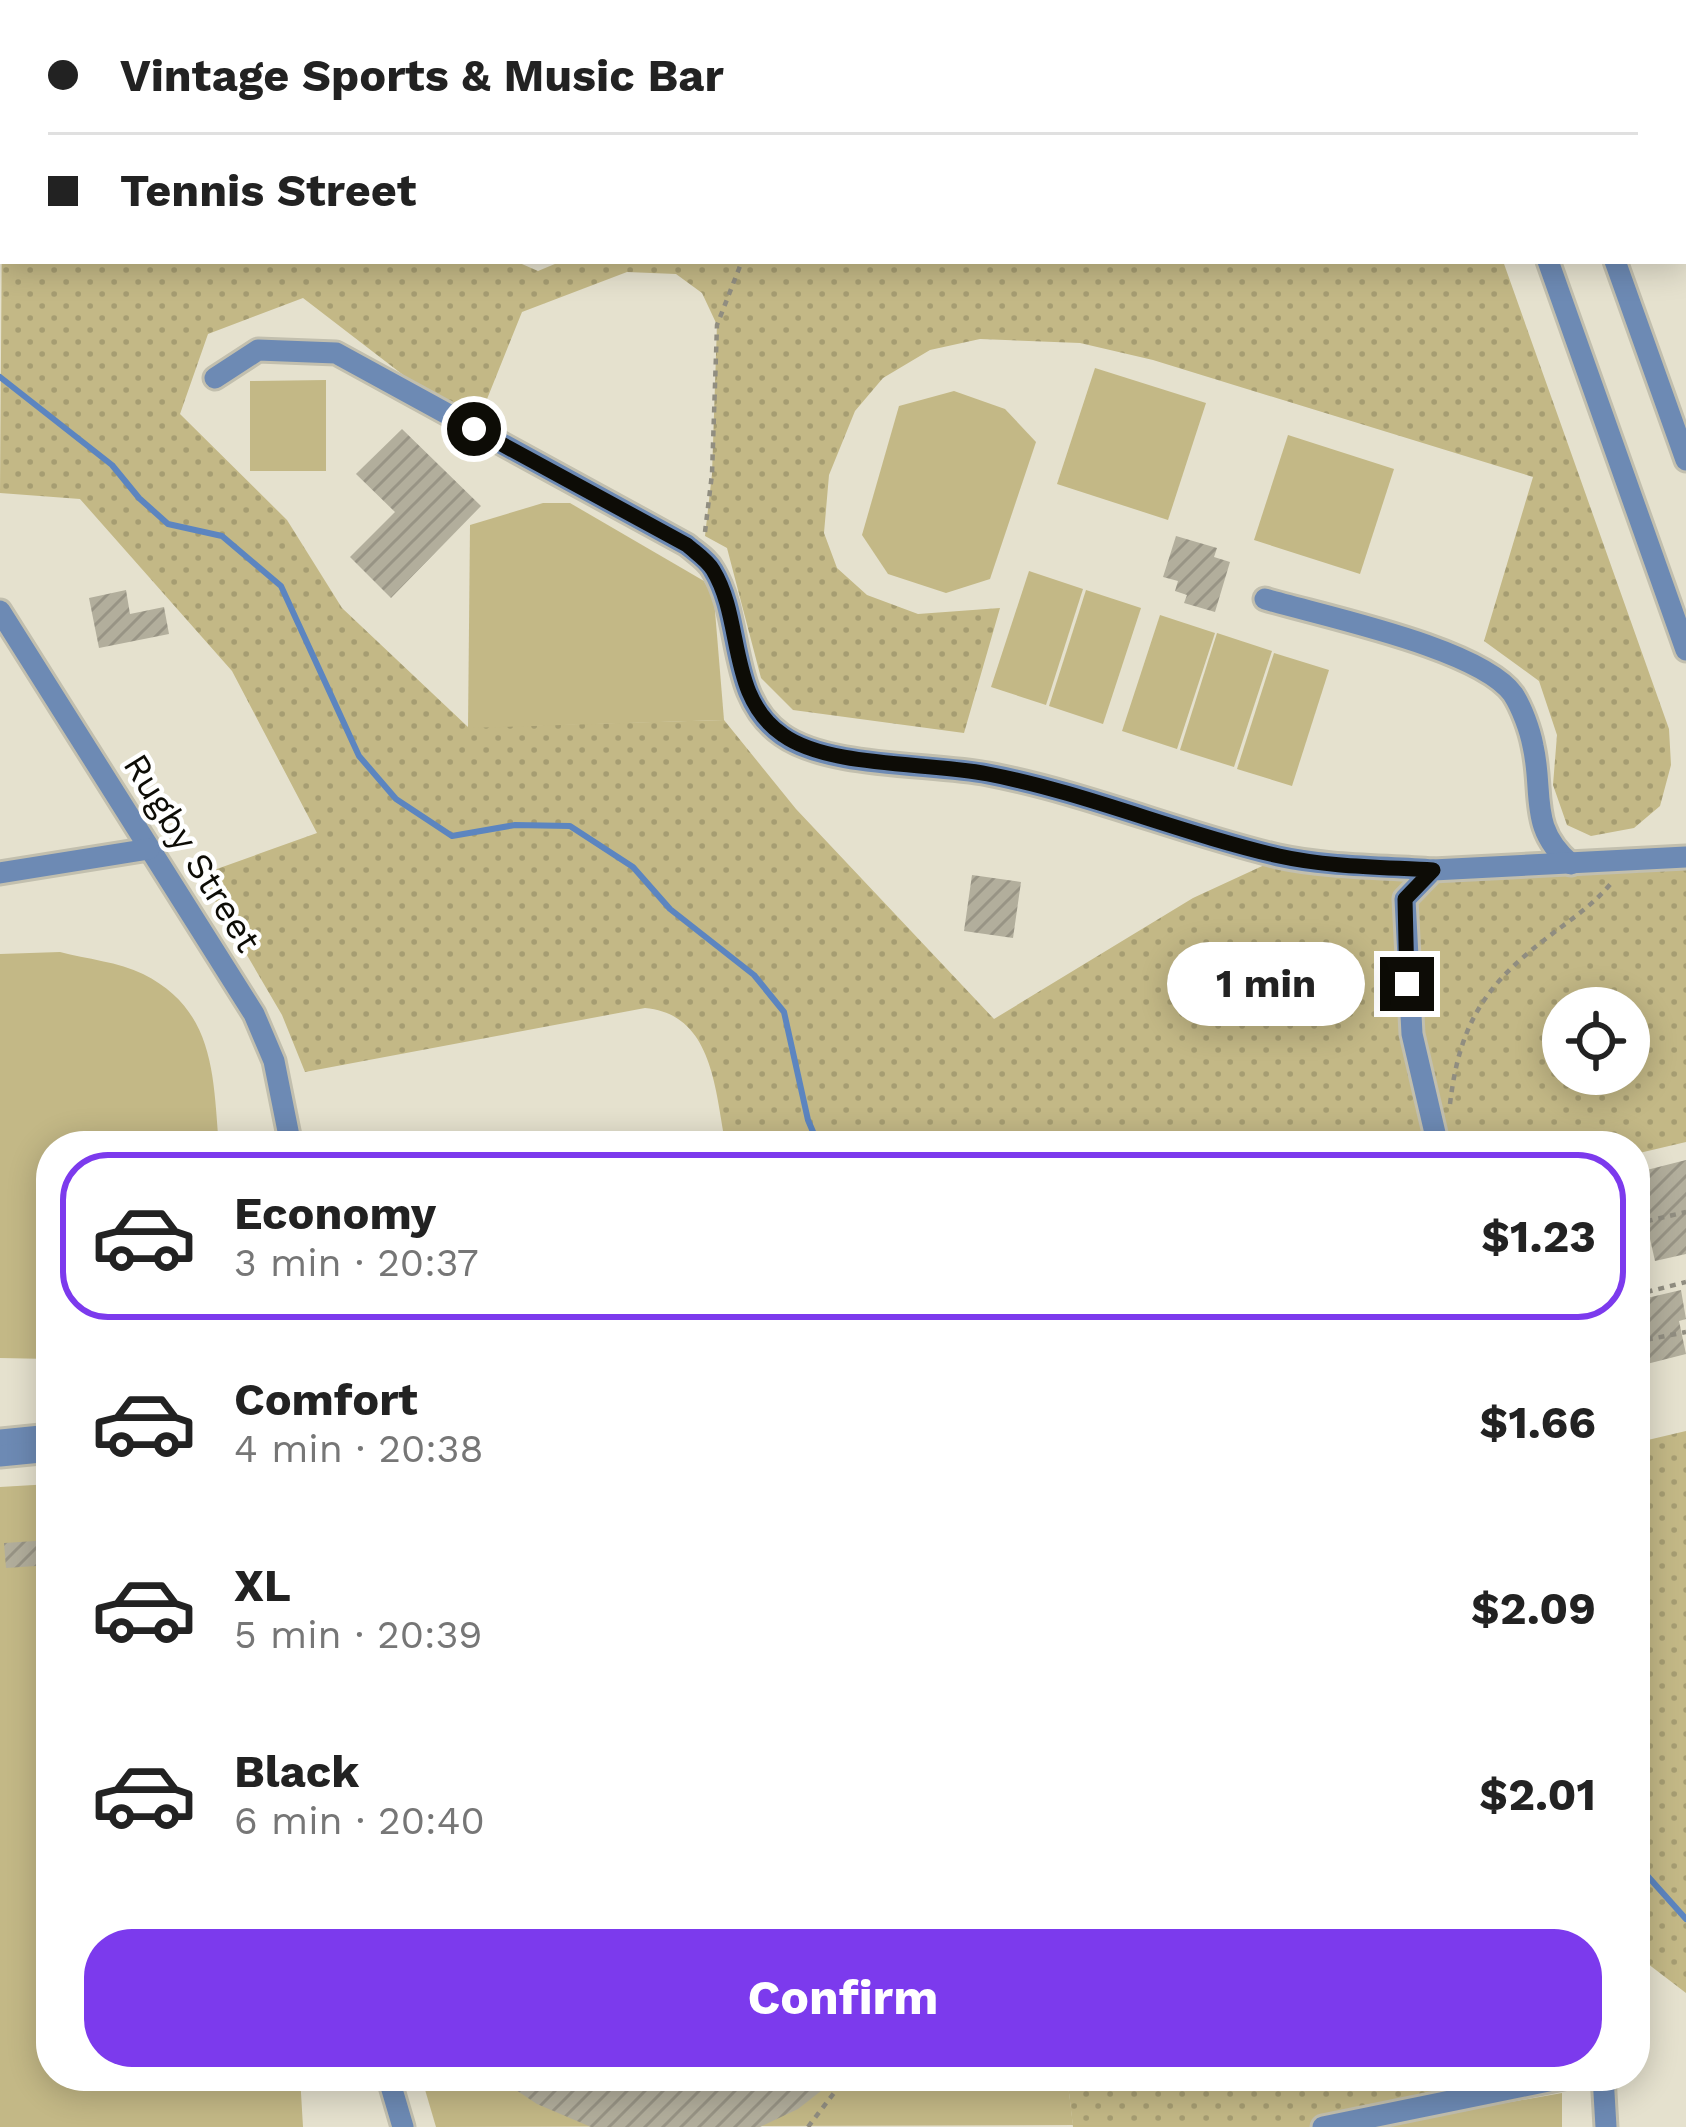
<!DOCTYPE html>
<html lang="en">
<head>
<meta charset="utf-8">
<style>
  body { margin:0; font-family:"Work Sans",sans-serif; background:#f6f6f6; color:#222; height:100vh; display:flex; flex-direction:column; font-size:45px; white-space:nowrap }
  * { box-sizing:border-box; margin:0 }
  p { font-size:39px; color:#767676 }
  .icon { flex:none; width:66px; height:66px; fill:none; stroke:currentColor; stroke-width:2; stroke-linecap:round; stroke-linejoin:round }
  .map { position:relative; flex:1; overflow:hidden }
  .side { position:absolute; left:36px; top:1131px; width:1614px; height:960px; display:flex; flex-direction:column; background:#fff; border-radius:48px; box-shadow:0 6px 30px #0003 }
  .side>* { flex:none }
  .banner { position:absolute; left:0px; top:0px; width:1686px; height:264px; box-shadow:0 6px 30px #0003; display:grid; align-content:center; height:264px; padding:0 48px; background:#fff }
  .tools { position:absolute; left:1542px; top:987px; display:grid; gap:24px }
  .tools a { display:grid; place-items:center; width:108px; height:108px; border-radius:50%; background:#fff; box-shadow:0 6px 30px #0003; font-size:60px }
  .end { position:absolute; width:54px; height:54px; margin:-27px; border:15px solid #0d0c06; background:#fff; box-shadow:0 0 0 6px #fff }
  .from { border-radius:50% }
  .bubble { position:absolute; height:84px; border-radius:42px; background:#fff; box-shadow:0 6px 30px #0003; font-size:39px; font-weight:700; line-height:84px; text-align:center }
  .banner b { display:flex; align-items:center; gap:42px; height:114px; font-size:45px }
  .banner b+b { border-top:3px solid #e0e0e0 }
  .banner i { width:30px; height:30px; background:#222 }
  ul { padding:21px 0 0; list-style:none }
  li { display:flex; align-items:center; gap:36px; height:168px; margin:0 24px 18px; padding:0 24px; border:6px solid transparent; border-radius:48px }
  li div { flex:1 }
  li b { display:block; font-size:45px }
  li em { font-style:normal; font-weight:700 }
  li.selected { border-color:#7c3aed }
  li>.icon { width:108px; height:108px; stroke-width:1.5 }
  .button { display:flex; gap:24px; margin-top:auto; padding:24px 48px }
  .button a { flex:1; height:138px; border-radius:48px; background:#7c3aed; color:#fff; font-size:48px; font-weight:700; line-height:138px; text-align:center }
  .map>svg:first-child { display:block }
</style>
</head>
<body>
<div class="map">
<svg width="1686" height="2127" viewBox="0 0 1686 2127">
  <defs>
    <pattern id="grass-dots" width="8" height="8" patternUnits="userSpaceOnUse" patternTransform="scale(3)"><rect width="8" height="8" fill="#c3b886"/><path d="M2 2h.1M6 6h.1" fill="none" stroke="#a69d72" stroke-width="1.8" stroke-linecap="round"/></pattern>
    <pattern id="building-hatch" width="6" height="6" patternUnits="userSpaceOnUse" patternTransform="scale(3)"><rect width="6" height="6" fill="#b2ae9c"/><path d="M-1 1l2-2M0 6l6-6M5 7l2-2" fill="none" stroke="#989485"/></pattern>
  </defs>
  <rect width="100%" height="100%" fill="#e5e1ce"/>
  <g fill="url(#grass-dots)" fill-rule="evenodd">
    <path d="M3 79V261H515L538 271 562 261H1503L1669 729 1671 765 1660 806 1634 828 1591 836 1567 825 1553 785 1557 735 1539 681 1484 641 1533 477 1153 360 1080 343 980 339 930 350 883 378 855 411 829 475 824 533 837 568 867 595 918 614 1000 608 964 733 793 710 761 678 727 548 705 536 712 474 717 325 702 293 676 274 627 272 522 312 479 419 424 391 303 298 208 334 180 414 287 520 342 608 468 727 724 720 796 809 994 1019 1193 898 1282 857 1326 862 1686 857V1142L1635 1154V1146H726C715 1092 714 1014 645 1008L305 1072 282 1015 200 875 317 833 232 671 80 499 0 493ZM1563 1008H1629V1074H1563Z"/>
    <path d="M1686 1431V1993L1635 1954V1443Z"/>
    <path d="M1067 2076H1573L1323 2127H1073Z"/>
  </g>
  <g fill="#c3b886">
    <path d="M1095 368 1206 403 1168 520 1057 484Z"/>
    <path d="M326 380V471H250V381Z"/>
    <path d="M954 391 1005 409 1036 442 990 579 946 593 888 574 862 535 899 406Z"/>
    <path d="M1288 435 1394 469 1360 574 1254 540Z"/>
    <path d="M543 503H570L704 581 714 599 724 720 468 728 470 525Z"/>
    <path d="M1029 571 1083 589 1046 705 991 687Z"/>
    <path d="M1086 590 1141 608 1103 724 1049 706Z"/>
    <path d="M1160 615 1215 633 1177 749 1122 731Z"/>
    <path d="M1217 633 1272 651 1234 767 1180 750Z"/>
    <path d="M1274 653 1329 670 1292 786 1237 769Z"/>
    <path d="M60 952C86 959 119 962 143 974 215 1010 213 1075 219 1146H51V1359L0 1358V954Z"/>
    <path d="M51 1484V2076H300L303 2127H0V1487Z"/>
    <path d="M421 2076H1067L1073 2125 436 2127Z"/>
    <path d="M1562 2093V2127H1367Z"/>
  </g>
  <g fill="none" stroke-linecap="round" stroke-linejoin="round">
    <g stroke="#5c85c0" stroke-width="6">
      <path d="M0 377 112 465 139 498 168 524 222 536 281 586 359 756 396 799 452 836 515 825 570 826 633 867 670 909 754 975 784 1012 808 1120 819 1146"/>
      <path d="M1635 1862 1686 1919"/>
    </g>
  </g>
  <g fill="url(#building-hatch)">
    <path d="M402 429 481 506 391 598 350 557 395 512 356 474Z"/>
    <path d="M1176 536 1217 548 1214 557 1230 562 1215 612 1184 603 1187 595 1175 591 1178 581 1163 577Z"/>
    <path d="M126 590 130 614 164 607 169 634 99 648 89 598Z"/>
    <path d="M972 875 1021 882 1013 938 964 931Z"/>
    <path d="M1686 1160V1254L1655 1261 1635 1173Z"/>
    <path d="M1681 1290 1686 1319 1679 1321 1686 1354 1635 1367V1350L1640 1348 1635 1315 1650 1312 1647 1298Z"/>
    <path d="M51 1540V1565L6 1568 4 1543Z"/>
    <path d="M495 2076H840L798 2109 760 2127H591L537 2104Z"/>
  </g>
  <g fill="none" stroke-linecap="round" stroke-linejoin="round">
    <defs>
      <g id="minor">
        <path d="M53 0 57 3"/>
        <path d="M1454 0 1455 3"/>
        <path d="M633 3 642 0"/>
        <path d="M1683 123 1686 122"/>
        <path d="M1548 261 1686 650"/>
        <path d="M1615 261 1686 460"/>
        <path d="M215 378 258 350 336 353 687 545C696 553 707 559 713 570 744 621 727 697 782 735 828 768 931 763 988 774 1087 793 1181 833 1278 856 1328 867 1383 866 1433 870"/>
        <path d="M1265 599C1322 616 1480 648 1513 694 1522 708 1530 730 1533 746 1544 794 1528 828 1571 864"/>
        <path d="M0 611 254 1014 274 1061 291 1146"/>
        <path d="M0 873 149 849"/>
        <path d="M1438 1146 1412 1034 1405 899 1433 870 1686 857"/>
        <path d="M0 1440 51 1435"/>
        <path d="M0 1456 51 1451"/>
        <path d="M388 2076 403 2127"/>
        <path d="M1603 2076 1606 2127"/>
        <path d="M1323 2127 1573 2076"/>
      </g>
    </defs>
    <use href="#minor" stroke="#c2bfae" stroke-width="27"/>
    <g stroke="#908d80" stroke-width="4.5" stroke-dasharray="6 6" stroke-linecap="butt">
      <path d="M705 532 712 474 717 325 742 261"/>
      <path d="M1450 1104C1459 1028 1482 988 1543 941 1568 921 1593 906 1613 881"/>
      <path d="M1635 1224 1686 1212"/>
      <path d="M1635 1295 1686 1282"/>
      <path d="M1635 1342 1686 1332"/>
      <path d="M808 2127 847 2076"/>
    </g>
    <use href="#minor" stroke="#6d8ab4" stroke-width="21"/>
  </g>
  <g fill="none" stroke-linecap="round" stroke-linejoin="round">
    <path stroke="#0d0c06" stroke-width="15" d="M474 429 687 545C696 553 707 560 713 570 744 621 727 697 783 735 829 768 931 762 988 774 1087 793 1181 834 1279 856 1328 867 1383 867 1433 870L1405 899 1407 984"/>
  </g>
  <g text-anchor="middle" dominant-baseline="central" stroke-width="9" stroke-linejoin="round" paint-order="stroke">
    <g font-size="36" fill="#0d0c06" stroke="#fff">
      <text transform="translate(192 853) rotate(58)">Rugby Street</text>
    </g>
  </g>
</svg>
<div class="tools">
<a><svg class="icon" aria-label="locate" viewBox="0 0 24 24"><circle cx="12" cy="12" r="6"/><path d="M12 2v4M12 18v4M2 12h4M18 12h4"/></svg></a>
</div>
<i class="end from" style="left:474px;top:429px"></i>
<i class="end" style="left:1407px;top:984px"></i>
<div class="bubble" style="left:1167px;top:942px;width:198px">1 min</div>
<div class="banner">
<b><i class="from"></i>Vintage Sports &amp; Music Bar</b>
<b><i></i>Tennis Street</b>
</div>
<section class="side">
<ul>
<li class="selected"><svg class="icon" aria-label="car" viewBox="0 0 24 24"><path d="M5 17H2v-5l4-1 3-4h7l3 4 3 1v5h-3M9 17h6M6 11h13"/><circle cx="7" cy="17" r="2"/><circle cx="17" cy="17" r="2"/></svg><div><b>Economy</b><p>3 min · 20:37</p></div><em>$1.23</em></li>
<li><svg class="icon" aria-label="car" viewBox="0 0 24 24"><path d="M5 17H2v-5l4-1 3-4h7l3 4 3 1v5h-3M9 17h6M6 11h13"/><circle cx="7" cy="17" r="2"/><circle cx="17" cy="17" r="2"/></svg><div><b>Comfort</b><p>4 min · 20:38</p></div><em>$1.66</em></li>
<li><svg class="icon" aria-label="car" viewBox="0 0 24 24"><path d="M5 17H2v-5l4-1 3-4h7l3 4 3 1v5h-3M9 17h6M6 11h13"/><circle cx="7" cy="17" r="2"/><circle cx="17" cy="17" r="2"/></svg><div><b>XL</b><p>5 min · 20:39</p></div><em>$2.09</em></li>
<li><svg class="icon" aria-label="car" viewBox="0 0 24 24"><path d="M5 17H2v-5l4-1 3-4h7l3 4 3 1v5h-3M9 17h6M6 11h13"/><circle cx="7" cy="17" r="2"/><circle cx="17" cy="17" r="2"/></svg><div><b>Black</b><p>6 min · 20:40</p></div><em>$2.01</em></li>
</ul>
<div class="button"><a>Confirm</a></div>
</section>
</div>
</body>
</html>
